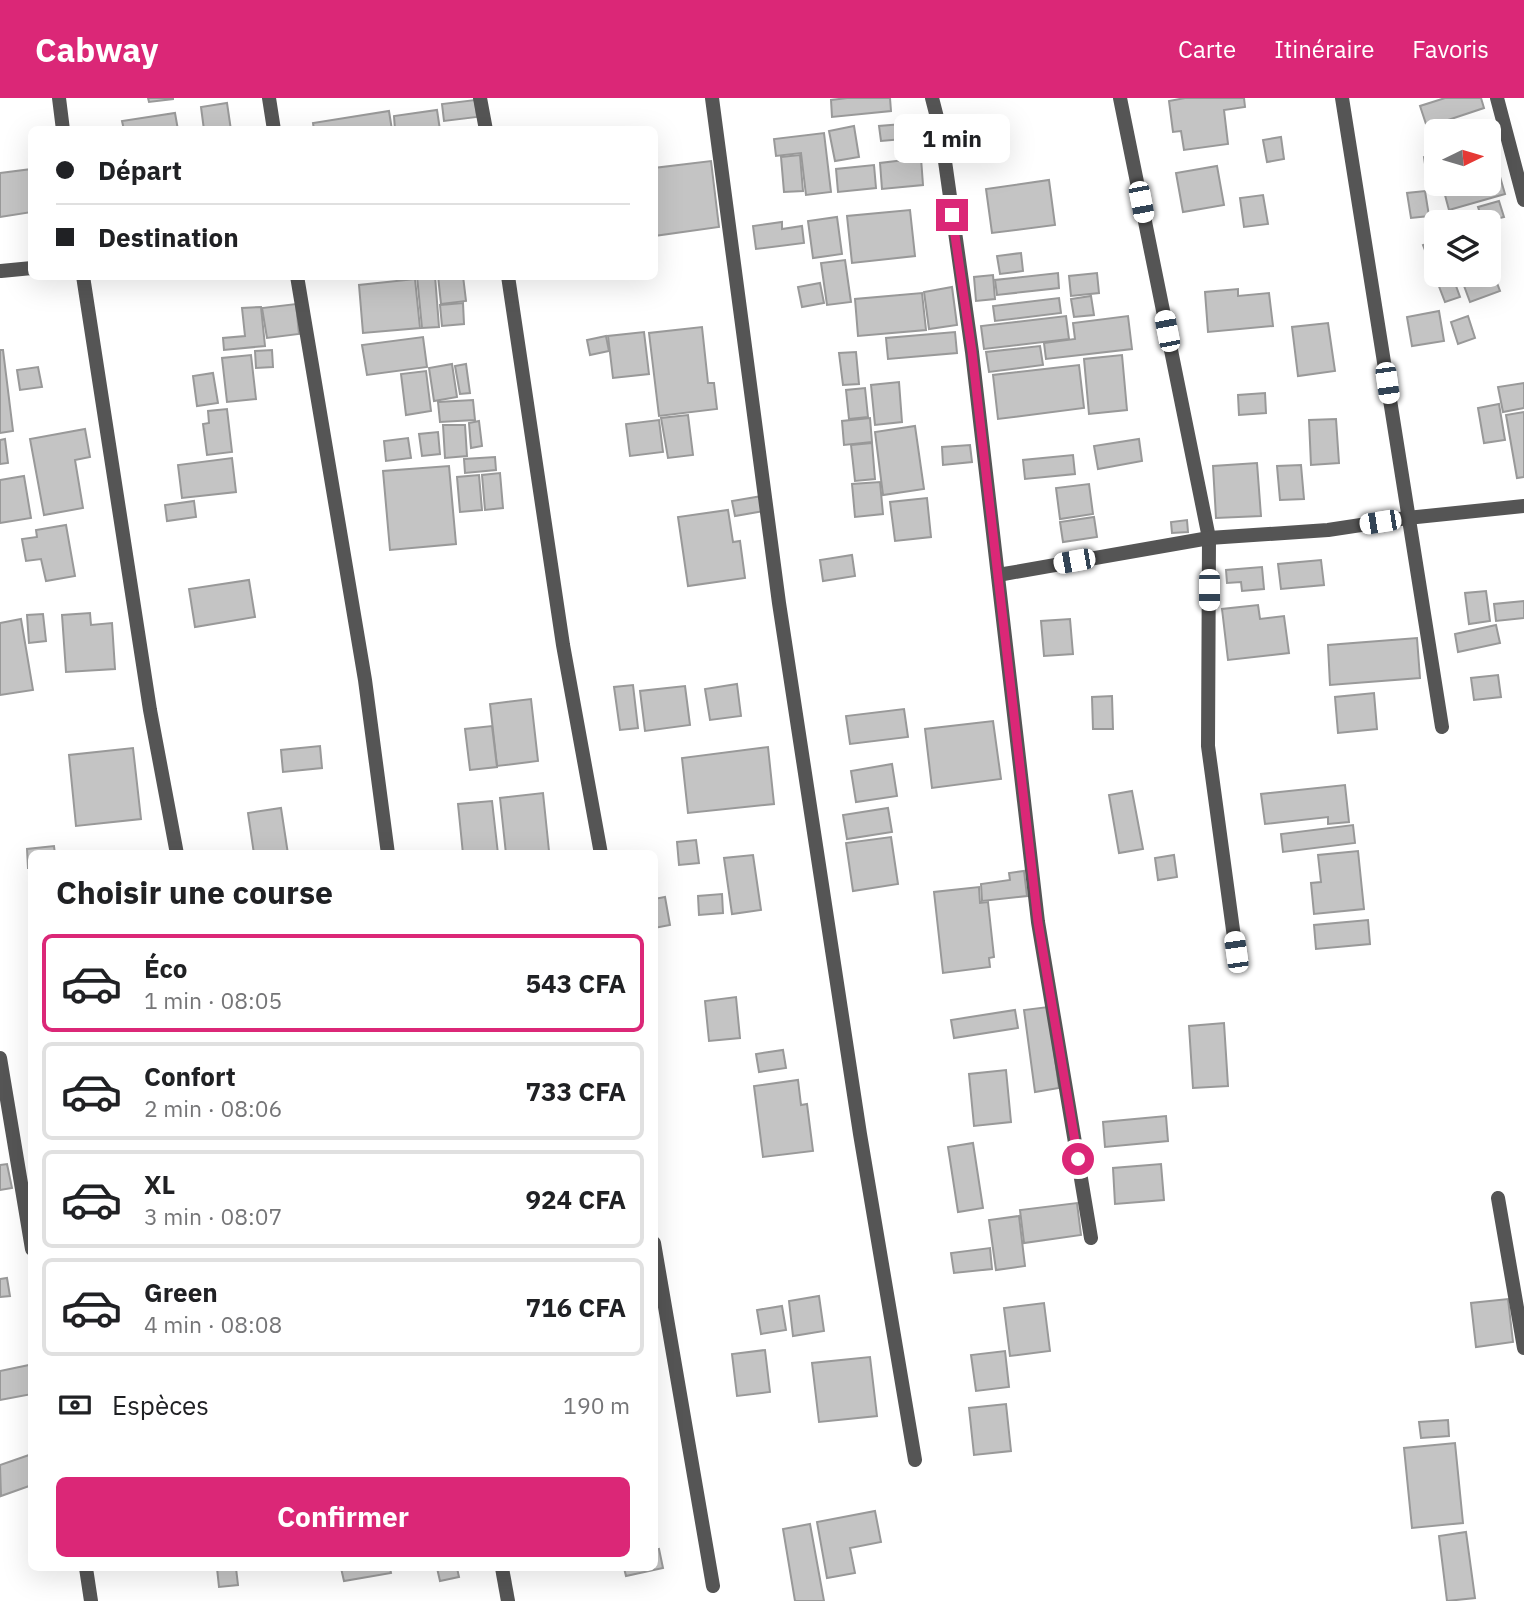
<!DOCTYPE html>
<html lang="fr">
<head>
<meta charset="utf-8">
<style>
  body { margin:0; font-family:"IBM Plex Sans",sans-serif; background:#f2f2f2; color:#202124; height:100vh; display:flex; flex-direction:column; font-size:26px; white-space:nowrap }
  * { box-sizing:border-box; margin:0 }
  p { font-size:23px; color:#757577 }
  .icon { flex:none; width:38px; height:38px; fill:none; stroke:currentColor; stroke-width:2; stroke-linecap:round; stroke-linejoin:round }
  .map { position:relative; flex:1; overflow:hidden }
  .panel { position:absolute; left:28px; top:752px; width:630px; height:721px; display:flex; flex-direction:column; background:#fff; border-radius:10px; box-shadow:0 7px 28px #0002 }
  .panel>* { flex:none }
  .top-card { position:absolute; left:28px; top:28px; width:630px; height:154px; border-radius:10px; box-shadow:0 7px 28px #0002; display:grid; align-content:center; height:154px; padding:0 28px; background:#fff }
  .needle { width:46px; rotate:85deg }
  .controls { position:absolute; left:1424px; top:21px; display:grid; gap:14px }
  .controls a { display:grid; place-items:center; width:77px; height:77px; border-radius:10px; background:#fff; box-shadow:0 7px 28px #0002; font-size:35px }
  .end { position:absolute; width:32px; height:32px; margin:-16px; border:9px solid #db2777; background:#fff; box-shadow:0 0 0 4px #fff }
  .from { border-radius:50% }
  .bubble { position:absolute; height:49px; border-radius:10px; background:#fff; box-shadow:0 7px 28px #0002; font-size:23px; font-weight:700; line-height:49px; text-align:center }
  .car { position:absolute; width:21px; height:42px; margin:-21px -10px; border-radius:9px; box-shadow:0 0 5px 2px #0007; background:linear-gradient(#fff 24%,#345 0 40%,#fff 0 76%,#345 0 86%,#fff 0) }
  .top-card b { display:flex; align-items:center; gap:24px; height:66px; font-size:26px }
  .top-card b+b { border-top:2px solid #e0e0e0 }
  .top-card i { width:18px; height:18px; background:#202124 }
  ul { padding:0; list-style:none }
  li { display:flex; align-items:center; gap:21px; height:98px; margin:0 14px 10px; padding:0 14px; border:4px solid #e0e0e0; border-radius:10px }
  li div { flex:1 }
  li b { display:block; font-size:26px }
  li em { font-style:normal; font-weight:700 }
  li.active { border-color:#db2777 }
  li>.icon { width:63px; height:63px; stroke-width:1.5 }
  h2 { padding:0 28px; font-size:32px; line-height:84px }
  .pay { display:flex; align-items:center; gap:18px; height:77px; padding:0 28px; font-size:26px }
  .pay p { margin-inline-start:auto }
  .cta { display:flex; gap:14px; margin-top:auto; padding:14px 28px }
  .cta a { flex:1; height:80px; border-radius:10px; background:#db2777; color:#fff; font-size:28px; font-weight:700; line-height:80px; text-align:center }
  header { display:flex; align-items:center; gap:42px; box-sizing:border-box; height:98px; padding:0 35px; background:#db2777; color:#fff }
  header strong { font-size:33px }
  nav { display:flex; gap:38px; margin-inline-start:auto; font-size:24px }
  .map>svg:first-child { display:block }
</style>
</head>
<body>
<header>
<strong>Cabway</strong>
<nav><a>Carte</a><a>Itinéraire</a><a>Favoris</a></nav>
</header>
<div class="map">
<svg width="1524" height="1503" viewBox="0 0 1524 1503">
  <rect width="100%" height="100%" fill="#fff"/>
  <g fill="#c4c4c4" stroke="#999" stroke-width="2">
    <path d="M148 0H173V1L149 4Z"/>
    <path d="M847 0H890L891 13 832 19 831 2Z"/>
    <path d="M1185 0H1244L1245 9 1224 12 1228 46 1184 52 1181 33 1173 34 1169 3Z"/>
    <path d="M1445 0H1481L1484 10 1427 29 1420 8Z"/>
    <path d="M475 2 477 19 444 23 442 6Z"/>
    <path d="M227 5 231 32H204L201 9Z"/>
    <path d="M437 12 440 32H395L394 18Z"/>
    <path d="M389 13 392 32H314L313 25Z"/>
    <path d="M175 15 178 32H124L122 23Z"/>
    <path d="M902 26 903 41 881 43 879 28Z"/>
    <path d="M854 28 859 59 835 63 829 33Z"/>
    <path d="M824 35 831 94 806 97 801 55 776 58 774 41Z"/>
    <path d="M1281 39 1284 61 1267 64 1263 42Z"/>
    <path d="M800 57 803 93 784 94 781 59Z"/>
    <path d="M1437 57V79L1427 80 1424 59Z"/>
    <path d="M921 60 923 87 882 91 880 65Z"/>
    <path d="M711 63 719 129 654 138V70Z"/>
    <path d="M1496 65 1505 96 1449 112 1442 86H1489V67Z"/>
    <path d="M874 67 876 90 838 94 836 71Z"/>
    <path d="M1217 68 1224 107 1183 114 1176 75Z"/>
    <path d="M32 71V114L0 119V75Z"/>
    <path d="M1049 82 1055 127 992 135 986 91Z"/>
    <path d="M1425 93 1429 118 1411 120 1407 95Z"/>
    <path d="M1263 97 1268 126 1244 129 1240 100Z"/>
    <path d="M1499 103 1504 119 1483 124 1478 109Z"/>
    <path d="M910 112 915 158 852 165 847 118Z"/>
    <path d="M1473 115 1477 124H1448Z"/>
    <path d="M837 119 842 156 813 160 808 123Z"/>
    <path d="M782 124V131L802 128 804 145 756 151 753 128Z"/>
    <path d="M1437 142V177H1452L1460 199 1445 204 1423 147Z"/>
    <path d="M1021 155 1023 173 1000 176 997 158Z"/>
    <path d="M845 162 851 204 827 207 821 165Z"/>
    <path d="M1489 164 1500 193 1470 204 1460 177H1489Z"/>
    <path d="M1058 175 1059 190 997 197 995 182Z"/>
    <path d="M1097 175 1099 195 1071 198 1069 178Z"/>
    <path d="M993 177 995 201 976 203 974 179Z"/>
    <path d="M417 178H435L439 229 422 230Z"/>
    <path d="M438 178H463L466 203 441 206Z"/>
    <path d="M415 181 420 230 363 235 359 187Z"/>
    <path d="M820 185 824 205 802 209 798 189Z"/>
    <path d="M952 189 957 227 929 231 924 194Z"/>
    <path d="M1238 191V198L1269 195 1273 228 1208 234 1205 194Z"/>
    <path d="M922 195 926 232 858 238 855 201Z"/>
    <path d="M1091 198 1094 217 1074 219 1071 201Z"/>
    <path d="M1059 200 1061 215 995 223 993 208Z"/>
    <path d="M463 205 464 226 442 228 440 207Z"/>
    <path d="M296 206 299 236 267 240 262 210Z"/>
    <path d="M261 209 265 248 224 252 223 240 245 238 242 210Z"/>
    <path d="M1439 213 1444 243 1412 248 1407 219Z"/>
    <path d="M1066 218 1069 241 984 251 981 228Z"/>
    <path d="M1128 218 1132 251 1046 261 1044 245 1075 241 1073 225Z"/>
    <path d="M1468 218 1475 240 1458 246 1451 224Z"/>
    <path d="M1328 225 1335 273 1298 278 1292 229Z"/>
    <path d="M702 229 708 285H714L717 311 659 318 649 235Z"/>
    <path d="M644 234 649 276 613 280 608 238Z"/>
    <path d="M955 234 957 255 888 261 886 240Z"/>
    <path d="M606 238 609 253 590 257 587 242Z"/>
    <path d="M423 239 427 269 367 277 362 247Z"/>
    <path d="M1040 248 1043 267 989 274 986 254Z"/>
    <path d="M0 252H3L13 333 0 335Z"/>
    <path d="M272 252 273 269 256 270 255 253Z"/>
    <path d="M856 254 859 286 843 287 839 255Z"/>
    <path d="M251 257 256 301 227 304 222 260Z"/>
    <path d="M1122 257 1127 312 1089 316 1084 261Z"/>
    <path d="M452 266 457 299 434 303 429 270Z"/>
    <path d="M466 266 470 295 460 296 455 268Z"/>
    <path d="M1079 267 1084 310 998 321 993 277Z"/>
    <path d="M38 269 42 289 20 292 17 272Z"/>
    <path d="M426 273 431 313 406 317 401 276Z"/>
    <path d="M213 275 218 305 197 308 193 278Z"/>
    <path d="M899 284 902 324 875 327 871 287Z"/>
    <path d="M1524 285V310L1503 314 1498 289Z"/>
    <path d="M865 290 868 319 849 321 846 292Z"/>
    <path d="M1265 295 1266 315 1239 317 1238 297Z"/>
    <path d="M473 302 475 322 440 324 438 304Z"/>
    <path d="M1499 306 1505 342 1484 345 1478 310Z"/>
    <path d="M227 311 232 354 207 357 203 326 209 325 208 313Z"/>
    <path d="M1524 314V379L1517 380 1506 317Z"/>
    <path d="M688 317 693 357 668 360 661 320Z"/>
    <path d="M870 320 872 344 844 347 842 323Z"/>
    <path d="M1336 321 1339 365 1311 367 1309 322Z"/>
    <path d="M659 322 663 354 630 358 626 326Z"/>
    <path d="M479 323 482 348 471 350 469 325Z"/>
    <path d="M443 327H465L467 358 445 360Z"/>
    <path d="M915 328 924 391 883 397 875 334Z"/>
    <path d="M85 331 90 359 75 362 83 410 44 417 30 341Z"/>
    <path d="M438 334 440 356 422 358 419 336Z"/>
    <path d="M408 340 411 360 386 363 384 343Z"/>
    <path d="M5 341 8 365 0 366V342Z"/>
    <path d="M1139 341 1142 363 1098 371 1094 348Z"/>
    <path d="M872 345 875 381 855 383 851 347Z"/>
    <path d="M970 347 972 364 943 367 942 349Z"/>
    <path d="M1073 357 1075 376 1025 381 1023 362Z"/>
    <path d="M495 359 496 372 465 375 464 361Z"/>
    <path d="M232 360 236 394 182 400 178 367Z"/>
    <path d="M1257 365 1261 418 1216 420 1213 368Z"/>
    <path d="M1301 367 1304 401 1280 402 1277 368Z"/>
    <path d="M449 368 456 446 390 452 383 373Z"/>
    <path d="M500 375 503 410 485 412 482 377Z"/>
    <path d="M479 377 482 412 460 414 457 379Z"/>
    <path d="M24 378 31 420 0 425V382Z"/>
    <path d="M880 384 883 416 855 419 852 386Z"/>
    <path d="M1089 386 1093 416 1060 421 1056 390Z"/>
    <path d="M762 398 764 413 735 418 732 403Z"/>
    <path d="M927 400 931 439 895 443 890 404Z"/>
    <path d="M194 403 196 419 167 423 165 407Z"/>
    <path d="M728 412 733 444 740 443 745 480 688 488 678 419Z"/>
    <path d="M1094 419 1097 439 1063 444 1060 424Z"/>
    <path d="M1187 422 1188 434 1172 435 1171 424Z"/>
    <path d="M66 427 75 478 46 483 41 461 26 463 22 441 37 439 36 432Z"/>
    <path d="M852 457 855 478 823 483 820 462Z"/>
    <path d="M1321 462 1324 487 1281 491 1278 466Z"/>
    <path d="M1262 469 1264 491 1242 493 1241 484 1227 485 1226 472Z"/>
    <path d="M249 482 255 519 195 529 189 491Z"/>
    <path d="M1486 493 1490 523 1469 526 1465 495Z"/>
    <path d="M1524 503V520L1496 523 1494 506Z"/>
    <path d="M1258 507 1260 521 1284 518 1289 555 1228 562 1222 511Z"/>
    <path d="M90 515 91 527 112 525 115 571 66 574 62 517Z"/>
    <path d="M43 516 46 543 29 545 27 517Z"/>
    <path d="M21 521 33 592 0 597V525Z"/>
    <path d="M1070 521 1073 556 1044 558 1041 523Z"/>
    <path d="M1496 527 1500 545 1458 554 1455 536Z"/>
    <path d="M1417 540 1420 580 1330 587 1328 547Z"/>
    <path d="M1498 577 1501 599 1474 602 1471 580Z"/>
    <path d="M737 586 741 618 710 622 705 591Z"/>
    <path d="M633 587 638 630 620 632 614 589Z"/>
    <path d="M685 588 690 627 645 633 640 593Z"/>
    <path d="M1374 595 1377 631 1338 635 1335 599Z"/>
    <path d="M1112 598 1113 631H1093L1092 599Z"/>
    <path d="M531 601 538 663 497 668 490 606Z"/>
    <path d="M904 611 908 639 850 646 846 618Z"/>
    <path d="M993 623 1001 681 932 690 925 631Z"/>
    <path d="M492 628 497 669 470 672 465 631Z"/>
    <path d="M320 648 322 670 283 674 281 652Z"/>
    <path d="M768 649 774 706 688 715 682 660Z"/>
    <path d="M133 650 141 721 76 728 69 657Z"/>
    <path d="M892 666 897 698 856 704 851 673Z"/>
    <path d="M1345 687 1349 724 1328 726V719L1265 726 1261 696Z"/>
    <path d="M1132 693 1143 751 1119 755 1109 697Z"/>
    <path d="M543 695 549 753 506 756 500 700Z"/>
    <path d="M492 703 498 756H463L458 706Z"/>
    <path d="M281 710 288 756H254L248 715Z"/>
    <path d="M888 710 892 734 847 741 843 717Z"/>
    <path d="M1353 727 1355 745 1283 754 1281 736Z"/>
    <path d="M891 739 898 786 853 793 846 745Z"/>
    <path d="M696 742 699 765 679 767 677 744Z"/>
    <path d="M54 748 55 756H32V770H28L27 751Z"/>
    <path d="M1358 753 1364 811 1314 816 1311 785 1321 784 1318 757Z"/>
    <path d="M753 757 761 812 732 816 724 760Z"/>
    <path d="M1174 757 1177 779 1158 782 1155 760Z"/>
    <path d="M1024 773 1027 798 982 803 981 786 1010 782 1009 775Z"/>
    <path d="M979 789 980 805 988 804 994 859 989 860 990 869 943 875 934 794Z"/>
    <path d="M722 796 723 815 699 817 698 798Z"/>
    <path d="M665 799 670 827 654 830V801Z"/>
    <path d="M1368 822 1370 846 1316 851 1314 827Z"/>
    <path d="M736 899 740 940 709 943 705 903Z"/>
    <path d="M1048 909 1059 990 1035 994 1024 912Z"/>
    <path d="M1015 912 1018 930 954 940 951 922Z"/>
    <path d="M1224 925 1228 988 1193 990 1189 928Z"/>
    <path d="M783 952 786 970 759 974 756 956Z"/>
    <path d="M1006 972 1011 1024 974 1028 969 976Z"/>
    <path d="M798 982 801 1007 807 1006 813 1053 763 1059 754 988Z"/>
    <path d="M1166 1018 1168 1043 1105 1049 1103 1024Z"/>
    <path d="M973 1045 983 1110 958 1114 948 1049Z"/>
    <path d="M7 1066 12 1090 0 1092V1067Z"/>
    <path d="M1161 1066 1164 1102 1115 1106 1113 1070Z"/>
    <path d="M1077 1105 1081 1137 1024 1145 1020 1112Z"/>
    <path d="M1019 1118 1025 1168 996 1172 989 1122Z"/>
    <path d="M990 1150 992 1171 954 1175 951 1155Z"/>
    <path d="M7 1180 10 1198 0 1199V1181Z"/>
    <path d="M819 1198 824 1233 793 1238 789 1203Z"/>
    <path d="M1508 1201 1513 1244 1476 1249 1471 1205Z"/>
    <path d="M1044 1205 1050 1253 1010 1258 1004 1210Z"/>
    <path d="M782 1208 786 1232 761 1236 757 1212Z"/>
    <path d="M765 1252 770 1294 737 1298 732 1256Z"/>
    <path d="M1005 1253 1009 1289 976 1293 971 1257Z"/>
    <path d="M870 1259 877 1318 819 1324 812 1265Z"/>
    <path d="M29 1267 32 1296 0 1302V1273Z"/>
    <path d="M1006 1306 1011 1353 974 1357 969 1310Z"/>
    <path d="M1448 1322 1449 1338 1421 1340 1419 1324Z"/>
    <path d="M1455 1345 1463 1425 1412 1430 1404 1350Z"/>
    <path d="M32 1356V1387L1 1398 0 1367Z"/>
    <path d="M875 1413 881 1444 850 1450 855 1475 827 1480 817 1424Z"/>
    <path d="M810 1426 824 1503H795L783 1431Z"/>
    <path d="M1466 1434 1475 1500 1447 1503 1439 1438Z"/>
    <path d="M659 1451 663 1470 626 1478 624 1470H654V1452Z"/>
    <path d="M217 1470H236L238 1487 219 1489Z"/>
    <path d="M341 1470H390L391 1475 344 1483Z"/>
    <path d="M437 1470H457L459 1479 440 1483Z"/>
  </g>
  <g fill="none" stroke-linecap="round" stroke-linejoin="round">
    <g stroke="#555" stroke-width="14">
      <path d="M59 0 63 32"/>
      <path d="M269 0 274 32"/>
      <path d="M480 0 486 32"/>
      <path d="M712 0 779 505 860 1036 915 1362"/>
      <path d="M932 0 941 35 972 254 1038 824 1091 1140"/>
      <path d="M1120 0 1209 440 1208 648 1236 854"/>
      <path d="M1342 0C1377 209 1407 419 1442 629"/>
      <path d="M1497 0 1524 102"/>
      <path d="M1 173 32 170"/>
      <path d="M83 178 150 612 177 756"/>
      <path d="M297 178 365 582 388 756"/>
      <path d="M508 178 563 547 601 756"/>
      <path d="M998 477 1209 440 1328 432 1407 420 1524 408"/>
      <path d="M0 960 32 1151"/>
      <path d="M1498 1100 1524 1250"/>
      <path d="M654 1145 713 1488"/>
      <path d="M86 1470 91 1503"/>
      <path d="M502 1470 508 1503"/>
    </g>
  </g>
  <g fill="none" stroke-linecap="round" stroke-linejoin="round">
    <path stroke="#db2777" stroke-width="9" d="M952 117 972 254 1038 824 1078 1061"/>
  </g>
</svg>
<div class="controls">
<a><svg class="needle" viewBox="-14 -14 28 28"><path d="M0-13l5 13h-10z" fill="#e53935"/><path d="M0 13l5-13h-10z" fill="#757577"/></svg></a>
<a><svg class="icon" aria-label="layers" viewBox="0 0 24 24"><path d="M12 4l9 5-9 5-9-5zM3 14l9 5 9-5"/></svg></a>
</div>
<i class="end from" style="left:1078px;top:1061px"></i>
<i class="end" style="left:952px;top:117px"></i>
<div class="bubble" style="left:894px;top:16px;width:116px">1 min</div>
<i class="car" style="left:1141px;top:104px;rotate:169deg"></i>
<i class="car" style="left:1167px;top:233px;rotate:349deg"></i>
<i class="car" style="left:1387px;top:285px;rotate:172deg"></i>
<i class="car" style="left:1380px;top:424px;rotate:261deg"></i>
<i class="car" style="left:1074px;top:463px;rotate:260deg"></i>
<i class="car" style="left:1209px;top:492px;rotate:180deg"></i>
<i class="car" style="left:1236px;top:854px;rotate:352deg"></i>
<div class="top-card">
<b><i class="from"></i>Départ</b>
<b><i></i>Destination</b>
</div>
<section class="panel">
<h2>Choisir une course</h2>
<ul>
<li class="active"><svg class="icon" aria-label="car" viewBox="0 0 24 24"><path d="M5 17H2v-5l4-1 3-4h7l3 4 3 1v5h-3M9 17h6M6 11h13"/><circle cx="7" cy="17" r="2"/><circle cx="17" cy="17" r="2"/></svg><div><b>Éco</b><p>1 min · 08:05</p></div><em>543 CFA</em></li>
<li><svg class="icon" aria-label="car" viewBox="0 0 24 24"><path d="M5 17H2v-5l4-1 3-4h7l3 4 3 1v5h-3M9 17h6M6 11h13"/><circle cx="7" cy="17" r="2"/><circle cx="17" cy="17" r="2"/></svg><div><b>Confort</b><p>2 min · 08:06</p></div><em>733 CFA</em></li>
<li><svg class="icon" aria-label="car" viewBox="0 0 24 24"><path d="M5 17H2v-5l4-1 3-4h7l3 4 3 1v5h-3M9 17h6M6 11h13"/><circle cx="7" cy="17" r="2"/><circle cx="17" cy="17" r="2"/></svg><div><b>XL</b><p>3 min · 08:07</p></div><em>924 CFA</em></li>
<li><svg class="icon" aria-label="car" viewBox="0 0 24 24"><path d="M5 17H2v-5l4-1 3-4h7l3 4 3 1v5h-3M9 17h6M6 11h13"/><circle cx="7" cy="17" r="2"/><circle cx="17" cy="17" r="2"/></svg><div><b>Green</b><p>4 min · 08:08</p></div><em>716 CFA</em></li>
</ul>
<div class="pay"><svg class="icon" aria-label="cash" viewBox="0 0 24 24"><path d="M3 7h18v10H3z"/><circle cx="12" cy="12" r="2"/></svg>Espèces<p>190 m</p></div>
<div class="cta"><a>Confirmer</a></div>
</section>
</div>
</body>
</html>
